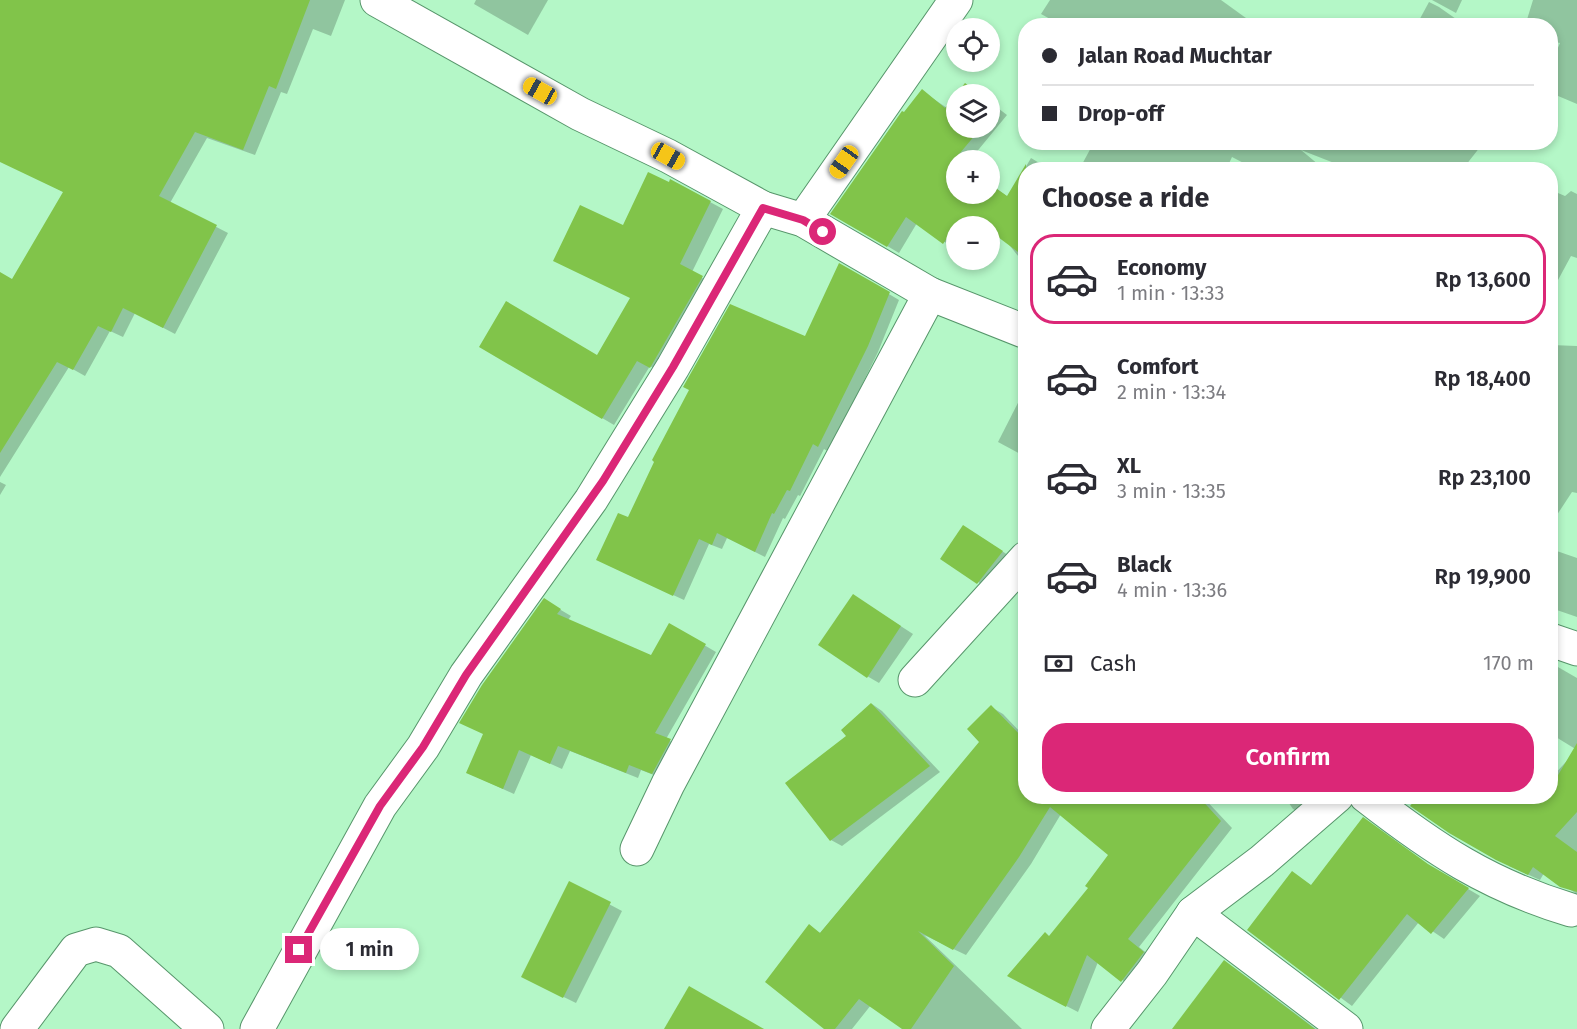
<!DOCTYPE html>
<html lang="en">
<head>
<meta charset="utf-8">
<style>
  body { margin:0; font-family:"Fira Sans",sans-serif; background:#f7f7f7; color:#2b2b33; height:100vh; display:flex; flex-direction:column; font-size:22px; white-space:nowrap }
  * { box-sizing:border-box; margin:0 }
  p { font-size:20px; color:#7c7c81 }
  .icon { flex:none; width:33px; height:33px; fill:none; stroke:currentColor; stroke-width:2; stroke-linecap:round; stroke-linejoin:round }
  .map { position:relative; flex:1; overflow:hidden }
  .panel { position:absolute; left:1018px; top:162px; width:540px; height:642px; display:flex; flex-direction:column; background:#fff; border-radius:24px; box-shadow:0 3px 9px #0003 }
  .panel>* { flex:none }
  .top-card { position:absolute; left:1018px; top:18px; width:540px; height:132px; border-radius:24px; box-shadow:0 3px 9px #0003; display:grid; align-content:center; height:132px; padding:0 24px; background:#fff }
  .buttons { position:absolute; left:946px; top:18px; display:grid; gap:12px }
  .buttons a { display:grid; place-items:center; width:54px; height:54px; border-radius:50%; background:#fff; box-shadow:0 3px 9px #0003; font-size:30px }
  .end { position:absolute; width:27px; height:27px; margin:-14px; border:8px solid #db2777; background:#fff; box-shadow:0 0 0 3px #fff }
  .from { border-radius:50% }
  .bubble { position:absolute; height:42px; border-radius:21px; background:#fff; box-shadow:0 3px 9px #0003; font-size:20px; font-weight:600; line-height:42px; text-align:center }
  .car { position:absolute; width:18px; height:36px; margin:-18px -9px; border-radius:8px; box-shadow:0 0 4px 2px #0007; background:linear-gradient(#f5c518 24%,#345 0 40%,#f5c518 0 76%,#345 0 86%,#f5c518 0) }
  .top-card b { display:flex; align-items:center; gap:21px; height:57px; font-size:22px }
  .top-card b+b { border-top:2px solid #e1e1e2 }
  .top-card i { width:15px; height:15px; background:#2b2b33 }
  ul { padding:0; list-style:none }
  li { display:flex; align-items:center; gap:18px; height:90px; margin:0 12px 9px; padding:0 12px; border:3px solid transparent; border-radius:24px }
  li div { flex:1 }
  li b { display:block; font-size:22px }
  li em { font-style:normal; font-weight:600 }
  li.active { border-color:#db2777 }
  li>.icon { width:54px; height:54px; stroke-width:1.5 }
  h2 { padding:0 24px; font-size:27px; line-height:72px }
  .pay { display:flex; align-items:center; gap:15px; height:66px; padding:0 24px; font-size:22px }
  .pay p { margin-inline-start:auto }
  .action { display:flex; gap:12px; margin-top:auto; padding:12px 24px }
  .action a { flex:1; height:69px; border-radius:24px; background:#db2777; color:#fff; font-size:24px; font-weight:600; line-height:69px; text-align:center }
  .map>svg:first-child { display:block }
</style>
</head>
<body>
<div class="map">
<svg width="1577" height="1029" viewBox="0 0 1577 1029">
  <rect width="100%" height="100%" fill="#b4f7c7"/>
  <g fill="#0003">
    <path d="M0 0H345L331 36 313 29 287 94 281 92 255 155 207 138 170 203 228 233 175 334 135 313 123 337 110 331 85 376 69 367 0 477V274L12 281 65 193 0 156Z"/>
    <path d="M476 0H548L528 35 474 4Z"/>
    <path d="M1050 0H1221L1257 26H1063L1041 14Z"/>
    <path d="M1432 0H1462L1456 13Z"/>
    <path d="M1533 0H1577V104L1551 93V64L1560 43 1551 41V26H1525Z"/>
    <path d="M1429 2 1439 7 1466 26H1416Z"/>
    <path d="M922 91 947 108 957 95V128H990V102L1007 115 970 160H957V194H990V184L1008 197 1031 158 1051 170H1026V266L1007 242 977 219 971 226H957L955 249 917 223 899 253 832 213Z"/>
    <path d="M1094 142H1484L1462 170H1352L1301 150 1325 170H1257L1232 157 1226 170H1079Z"/>
    <path d="M671 181 723 209 692 272 714 285 663 374 650 366 614 425 481 347 598 357 631 298 624 227Z"/>
    <path d="M1551 190 1565 196 1571 191 1577 194V258L1571 256 1551 293Z"/>
    <path d="M840 265 899 300 878 352 829 452 824 449 800 496 798 495 785 519 783 518 765 557 727 538 722 549 709 544 684 600 608 565 628 519 806 338Z"/>
    <path d="M1551 345 1577 346V493L1572 492 1551 524V415L1558 387 1551 384Z"/>
    <path d="M1026 387V457L998 442Z"/>
    <path d="M0 482 6 485 0 495Z"/>
    <path d="M976 534 1014 559 990 589 978 582Z"/>
    <path d="M1551 549 1577 558V617L1551 608Z"/>
    <path d="M544 600 571 616 568 620 651 657 670 625 716 652 666 739 681 747 664 779 641 770 638 778 570 751 562 769 531 755 514 794 468 773Z"/>
    <path d="M865 603 913 634 879 683 867 676Z"/>
    <path d="M1551 663 1577 678V750L1551 734Z"/>
    <path d="M872 704 882 711 940 772 842 846 831 840 849 736Z"/>
    <path d="M991 707 1003 714 1026 738V796H1202L1232 828 1139 947 1154 959 1133 988 1098 962 1078 1012 1020 982 1050 937 1090 888 1110 855 1061 814 1031 864 966 955 924 935 1022 1029H905L871 1005 852 1029H826L809 926 820 933 981 742Z"/>
    <path d="M1577 750V894L1544 873 1540 880 1509 866 1551 796V778Z"/>
    <path d="M1284 796H1327L1305 816 1293 809Z"/>
    <path d="M1292 873 1312 886 1441 873 1480 896 1444 939 1419 922 1352 1006 1249 930Z"/>
    <path d="M569 883 622 911 576 1003 535 983Z"/>
    <path d="M1225 962 1236 969 1316 1029H1174Z"/>
  </g>
  <g fill="#81c44a">
    <path d="M0 0H310L276 89 269 86 243 150 195 132 159 196 217 225 163 328 123 308 111 332 98 326 73 370 57 362 0 453V272L12 279 63 192 0 162Z"/>
    <path d="M965 83 980 94H957V128H981L955 159 958 160 957 194H990V184L1007 196 1026 164V258L990 231V226H955L943 244 906 217 887 247 830 214 902 111 904 112 922 89 945 108Z"/>
    <path d="M648 172 669 182 670 179 711 201 680 264 703 276 650 368 637 361 602 419 479 347 506 301 597 355 630 298 553 261 580 205 623 225Z"/>
    <path d="M839 263 890 292 868 346 818 447 813 444 790 491 787 490 774 514 772 513 755 552 717 533 712 545 699 539 673 596 596 560 618 513 628 517 654 462 652 460 689 390 683 387 730 304 805 336Z"/>
    <path d="M963 525 1003 551 977 584 940 559Z"/>
    <path d="M853 594 901 626 867 678 818 645Z"/>
    <path d="M544 598 561 609 557 614 651 655 669 623 706 644 655 733 671 739 652 774 629 765 626 773 558 746 550 764 519 750 503 789 466 773 483 734 459 723 482 685Z"/>
    <path d="M871 703 930 766 830 841 785 783 846 736 841 730Z"/>
    <path d="M991 705 1026 741V796H1198L1221 821 1128 939 1144 952 1121 982 1087 955 1066 1007 1007 976 1045 932 1049 936 1088 888 1085 886 1108 855 1050 807 1019 857 953 950 918 931 954 966 911 1029H902L859 999 835 1029H824L765 982 809 924 820 933 979 742 967 729Z"/>
    <path d="M1577 743V812L1555 836 1577 852V892L1560 887 1533 867 1528 875 1496 860 1449 833 1410 806 1418 796H1551V787Z"/>
    <path d="M1363 817 1428 864 1469 888 1431 934 1407 914 1339 1000 1247 930 1292 871 1311 885Z"/>
    <path d="M569 881 611 902 563 998 521 977Z"/>
    <path d="M1224 960 1315 1029H1172Z"/>
    <path d="M689 986 764 1029H664Z"/>
  </g>
  <g fill="none" stroke-linecap="round" stroke-linejoin="round">
    <defs>
      <g id="minor">
        <path d="M377 0 580 114 668 156 763 208 803 220 930 294 1026 332"/>
        <path d="M803 220 956 0"/>
        <path d="M1551 640 1577 649"/>
        <path d="M915 680 1026 558"/>
        <path d="M1366 796C1434 849 1488 885 1571 910"/>
        <path d="M637 849 668 784 930 294"/>
        <path d="M1193 913 1346 1029"/>
        <path d="M17 1029 76 950 96 944 119 951 207 1029"/>
        <path d="M257 1029 380 806 423 747 466 675 591 500 673 367 763 208"/>
        <path d="M1108 1029 1152 973 1193 913 1262 861 1337 796"/>
      </g>
    </defs>
    <use href="#minor" stroke="#57966b" stroke-width="35"/>
    <use href="#minor" stroke="#fff" stroke-width="33"/>
  </g>
  <g fill="none" stroke-linecap="round" stroke-linejoin="round">
    <path stroke="#db2777" stroke-width="8" d="M299 950 380 806 423 747 466 675 603 481 673 367 763 208 803 220 823 232"/>
  </g>
</svg>
<div class="buttons">
<a><svg class="icon" aria-label="locate" viewBox="0 0 24 24"><circle cx="12" cy="12" r="6"/><path d="M12 2v4M12 18v4M2 12h4M18 12h4"/></svg></a>
<a><svg class="icon" aria-label="layers" viewBox="0 0 24 24"><path d="M12 4l9 5-9 5-9-5zM3 14l9 5 9-5"/></svg></a>
<a>+</a>
<a>−</a>
</div>
<i class="end from" style="left:823px;top:232px"></i>
<i class="end" style="left:299px;top:950px"></i>
<div class="bubble" style="left:320px;top:928px;width:99px">1 min</div>
<i class="car" style="left:540px;top:91px;rotate:299deg"></i>
<i class="car" style="left:668px;top:156px;rotate:119deg"></i>
<i class="car" style="left:844px;top:162px;rotate:215deg"></i>
<div class="top-card">
<b><i class="from"></i>Jalan Road Muchtar</b>
<b><i></i>Drop-off</b>
</div>
<section class="panel">
<h2>Choose a ride</h2>
<ul>
<li class="active"><svg class="icon" aria-label="car" viewBox="0 0 24 24"><path d="M5 17H2v-5l4-1 3-4h7l3 4 3 1v5h-3M9 17h6M6 11h13"/><circle cx="7" cy="17" r="2"/><circle cx="17" cy="17" r="2"/></svg><div><b>Economy</b><p>1 min · 13:33</p></div><em>Rp 13,600</em></li>
<li><svg class="icon" aria-label="car" viewBox="0 0 24 24"><path d="M5 17H2v-5l4-1 3-4h7l3 4 3 1v5h-3M9 17h6M6 11h13"/><circle cx="7" cy="17" r="2"/><circle cx="17" cy="17" r="2"/></svg><div><b>Comfort</b><p>2 min · 13:34</p></div><em>Rp 18,400</em></li>
<li><svg class="icon" aria-label="car" viewBox="0 0 24 24"><path d="M5 17H2v-5l4-1 3-4h7l3 4 3 1v5h-3M9 17h6M6 11h13"/><circle cx="7" cy="17" r="2"/><circle cx="17" cy="17" r="2"/></svg><div><b>XL</b><p>3 min · 13:35</p></div><em>Rp 23,100</em></li>
<li><svg class="icon" aria-label="car" viewBox="0 0 24 24"><path d="M5 17H2v-5l4-1 3-4h7l3 4 3 1v5h-3M9 17h6M6 11h13"/><circle cx="7" cy="17" r="2"/><circle cx="17" cy="17" r="2"/></svg><div><b>Black</b><p>4 min · 13:36</p></div><em>Rp 19,900</em></li>
</ul>
<div class="pay"><svg class="icon" aria-label="cash" viewBox="0 0 24 24"><path d="M3 7h18v10H3z"/><circle cx="12" cy="12" r="2"/></svg>Cash<p>170 m</p></div>
<div class="action"><a>Confirm</a></div>
</section>
</div>
</body>
</html>
